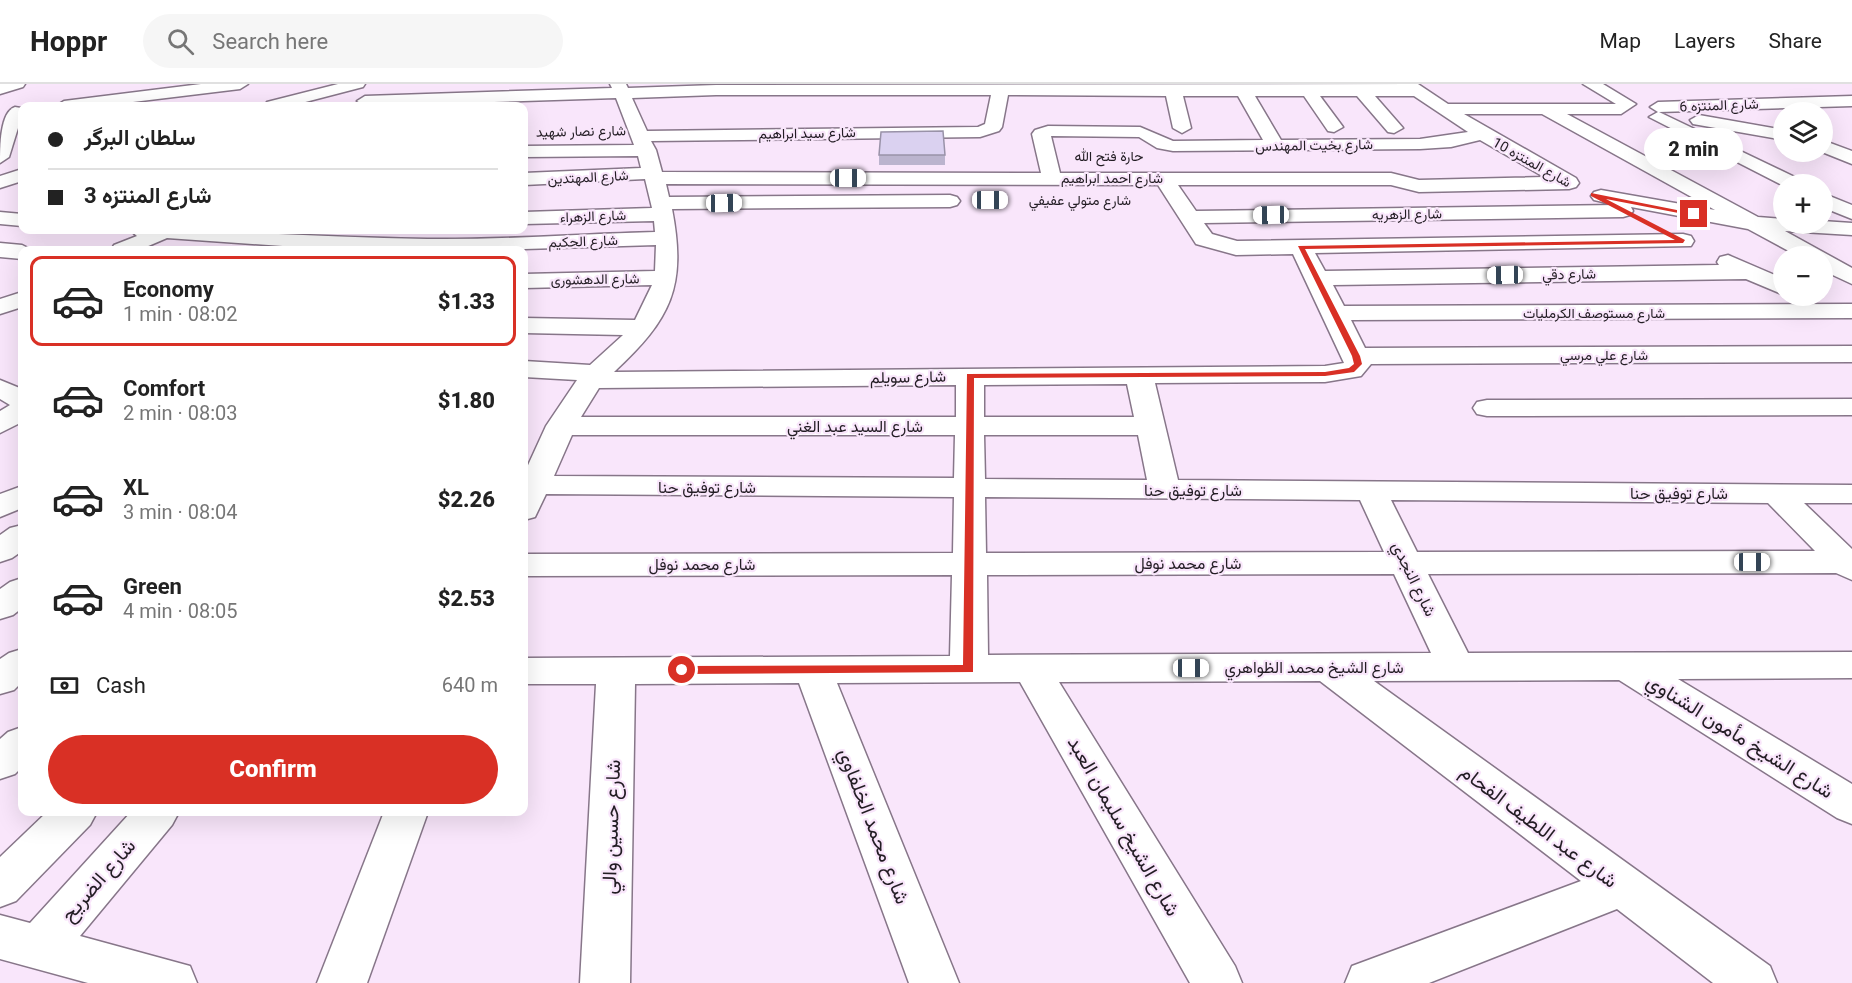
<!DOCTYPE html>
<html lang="en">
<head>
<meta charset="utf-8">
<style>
  body { margin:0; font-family:Roboto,Vazirmatn,sans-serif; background:#f6f6f6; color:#222; height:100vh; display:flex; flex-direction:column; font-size:22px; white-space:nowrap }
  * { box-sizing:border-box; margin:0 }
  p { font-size:20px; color:#767676 }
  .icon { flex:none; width:33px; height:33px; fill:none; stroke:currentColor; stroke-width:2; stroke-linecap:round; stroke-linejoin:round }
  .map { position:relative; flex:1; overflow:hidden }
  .details { position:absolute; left:18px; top:162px; width:510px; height:570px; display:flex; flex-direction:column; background:#fff; border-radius:12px; box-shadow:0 6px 24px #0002 }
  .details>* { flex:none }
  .banner { position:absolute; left:18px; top:18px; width:510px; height:132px; border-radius:12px; box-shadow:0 6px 24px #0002; display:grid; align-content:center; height:132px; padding:0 30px; background:#fff }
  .controls { position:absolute; left:1773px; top:18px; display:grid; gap:12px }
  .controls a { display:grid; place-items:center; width:60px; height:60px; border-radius:50%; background:#fff; box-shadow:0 6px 24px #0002; font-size:30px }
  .end { position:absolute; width:27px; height:27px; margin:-14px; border:8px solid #d93025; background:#fff; box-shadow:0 0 0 3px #fff }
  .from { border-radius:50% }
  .bubble { position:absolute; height:42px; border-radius:21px; background:#fff; box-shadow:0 6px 24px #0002; font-size:20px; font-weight:800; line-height:42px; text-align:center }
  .car { position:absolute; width:18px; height:36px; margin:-18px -9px; border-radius:8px; box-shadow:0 0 4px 2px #0007; background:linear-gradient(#fff 24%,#345 0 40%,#fff 0 76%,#345 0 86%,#fff 0) }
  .banner b { display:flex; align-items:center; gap:21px; height:57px; font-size:22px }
  .banner b+b { border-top:2px solid #e0e0e0 }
  .banner i { width:15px; height:15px; background:#222 }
  ul { padding:10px 0 0; list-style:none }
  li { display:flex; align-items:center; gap:18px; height:90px; margin:0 12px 9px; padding:0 18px; border:3px solid transparent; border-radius:12px }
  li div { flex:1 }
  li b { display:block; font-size:22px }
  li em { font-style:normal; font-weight:800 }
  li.on { border-color:#d93025 }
  li>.icon { width:54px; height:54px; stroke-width:1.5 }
  .pay { display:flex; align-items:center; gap:15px; height:66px; padding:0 30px; font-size:22px }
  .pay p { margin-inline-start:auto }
  .button { display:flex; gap:12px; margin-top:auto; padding:12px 30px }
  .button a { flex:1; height:69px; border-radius:36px; background:#d93025; color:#fff; font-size:24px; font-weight:800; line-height:69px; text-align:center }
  header { display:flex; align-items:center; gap:36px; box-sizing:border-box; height:84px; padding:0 30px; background:#fff; border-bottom:2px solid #e0e0e0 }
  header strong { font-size:28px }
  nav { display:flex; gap:33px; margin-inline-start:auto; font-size:21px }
  .search { width:420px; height:54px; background:#f6f6f6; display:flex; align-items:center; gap:15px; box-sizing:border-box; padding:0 21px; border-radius:33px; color:#767676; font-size:22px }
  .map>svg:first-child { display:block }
</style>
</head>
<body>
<header>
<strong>Hoppr</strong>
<div class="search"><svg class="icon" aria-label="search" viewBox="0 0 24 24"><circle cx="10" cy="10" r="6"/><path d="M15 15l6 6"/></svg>Search here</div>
<nav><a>Map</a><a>Layers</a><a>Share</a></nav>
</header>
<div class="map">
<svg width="1852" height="899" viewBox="0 0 1852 899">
  <rect width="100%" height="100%" fill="#f9e6fb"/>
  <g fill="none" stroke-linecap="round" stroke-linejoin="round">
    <defs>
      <g id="minor">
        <path d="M201 0H248L240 5 100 22H56L64 17Z"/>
        <path d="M610 0H626L628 4 716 1 1418 0 1448 20H1616L1583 0H1603L1636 20 1621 30H1567L1758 133 1784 135V140H1822V137L1852 139V151L1785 147 1852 184V200L1822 186V172H1798L1748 145 1631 123 1633 127 1630 131 1623 133 1204 139 1212 150 1237 157 1683 150 1691 152 1694 157 1691 162 1315 169 1325 187 1719 181 1717 178 1720 173 1728 171 1784 195V211L1746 195 1333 201 1344 222 1852 220V234L1351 236 1365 264 1852 262V278L1371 280 1361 292 1325 298 1155 299 1178 396 1852 401V419H1804L1852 465V496L1836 489 1428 490 1468 569 1852 568V594L1678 595 1852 700V740L1837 734 1619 596 1374 597 1770 882 1777 899H1713L1617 825 1429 899H1345L1352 882 1581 797 1320 597 1059 598 1235 882 1242 899H1190L1020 598 837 599 959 899H909L799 599 635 600 630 899H580L596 600H524V574L950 572 952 491 524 492V470L953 469 954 413 546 410 535 433 524 436V390L546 342 577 296 524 293V277L590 281 623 251 524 249V234L635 236 652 201 524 204V190L655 187 656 161 492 166H340L167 154 139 166H111L114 161 137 152 130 146C229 146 327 154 427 155 503 156 579 150 655 148L654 137 524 140V128L652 124 645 95 524 101V89L641 84 638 72 524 73V62L634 61 616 14 365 22 357 17 365 12 612 4ZM716 11H991L985 40 978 43 647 47 632 14ZM1008 11 1166 12 1173 44 1182 49 1191 44 1183 12H1238L1263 56 1173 57 1140 43 1048 42 1035 46 1032 50 1041 89 662 88 656 66 651 57 980 53 999 47 1002 43ZM1255 12H1304L1328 47 1334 48 1343 43 1320 12H1357L1388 48 1394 49 1403 44 1375 12H1414L1468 48 1420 55 1281 56ZM1464 30H1542L1715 126 1601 106 1594 108 1591 112 1594 116 1616 121 1196 127 1178 101H1391L1419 108 1569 105 1576 103 1579 99 1576 94ZM1051 52 1139 53 1157 64 1173 67 1420 65 1451 63 1480 56 1544 93 1419 96 1391 89H1060ZM666 100 1158 101 1196 160 1236 171 1293 170 1344 279 1325 282 614 288C671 235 687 203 672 125L950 123 957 121 960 117 957 113 950 111 669 113ZM1127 300 1134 333H984V301ZM956 301V333H581L599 304ZM572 351H955L954 394 554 392ZM984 351H1138L1147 396 985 395ZM985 413 1360 416 1384 468 986 469ZM1391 416 1768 419 1815 467 1417 468ZM1394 490 1431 569 988 571 987 491Z"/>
        <path d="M1852 12V22L1659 28 1801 96 1804 100 1784 102 1649 33 1658 28 1650 23 1658 18Z"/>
        <path d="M15 23 21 24 22 31 9 73 0 79C0 63 0 28 15 23Z"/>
        <path d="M1699 31 1784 46V56L1693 40 1690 36Z"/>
        <path d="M1822 56 1852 67V80L1822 68Z"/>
        <path d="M1822 109 1852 121V135L1822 123Z"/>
        <path d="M0 128 22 130V142L0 140Z"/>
        <path d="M0 159 22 161 32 166H22V175L0 173Z"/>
        <path d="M22 208V223L0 230V215Z"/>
        <path d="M0 296 22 305V338L0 349V327L10 321 0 315Z"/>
        <path d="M1852 315V331L1487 332 1477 330 1473 324 1477 318 1487 316Z"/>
        <path d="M22 402V424L0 433V410Z"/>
        <path d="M22 441V467L12 474 0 478V451L10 444Z"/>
        <path d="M22 494V524L13 531 0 535V505L10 498Z"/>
        <path d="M22 565V598L14 606 0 610V575L9 569Z"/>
        <path d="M22 643V683L15 690 0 695V655L8 648Z"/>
        <path d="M47 728H97L90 741 16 817 0 823V773Z"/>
        <path d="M131 728H179L172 741 80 852 190 882 197 899H88L0 875V831L30 839Z"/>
        <path d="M384 728H428L367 899H317Z"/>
      </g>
      <g id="major">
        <path d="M0 0H25L23 3 0 10Z"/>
        <path d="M338 0H365L363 3 290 22H265L267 18Z"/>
        <path d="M22 85V97L0 104V92Z"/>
      </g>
    </defs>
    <use href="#minor" stroke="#877689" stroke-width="3"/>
    <use href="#major" stroke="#877689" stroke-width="3"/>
    <use href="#minor" fill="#fff" fill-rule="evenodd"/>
    <use href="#major" fill="#fff" fill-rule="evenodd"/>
  </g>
  <rect fill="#bbb4ce" x="879" y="71" width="66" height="10"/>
  <path fill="#dad1f0" stroke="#9992a8" stroke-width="1.5" d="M943 47 945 71H879L881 48Z"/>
  <path fill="#d93025" d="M1591 109 1697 130 1694 132 1606 115 1685 156 1683 159 1305 165 1360 272 1362 280 1354 288 1325 292 974 294 973 588 682 590 676 586 682 582 963 581 967 290 1325 288 1349 284 1354 280 1352 272 1298 162 1675 156 1591 112Z"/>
  <g text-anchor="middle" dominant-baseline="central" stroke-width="4.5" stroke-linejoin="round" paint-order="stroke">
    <g font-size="14" fill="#231d24" stroke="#f9e6fb">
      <text transform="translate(1719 21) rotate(-2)">شارع المنتزه 6</text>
      <text transform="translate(581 47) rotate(-1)">شارع نصار شهيد</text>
      <text transform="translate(807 49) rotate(-1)">شارع سيد ابراهيم</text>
      <text transform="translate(1314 61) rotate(-1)">شارع بخيت المهندس</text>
      <text x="1109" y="72">حارة فتح الله</text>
      <text transform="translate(1532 78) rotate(29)">شارع المنتزه 10</text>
      <text transform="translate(588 93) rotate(-3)">شارع المهتدين</text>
      <text x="1112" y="94">شارع احمد ابراهيم</text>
      <text x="1080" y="116">شارع متولي عفيفي</text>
      <text transform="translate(1407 130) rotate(-1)">شارع الزهريه</text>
      <text transform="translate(593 132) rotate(-2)">شارع الزهراء</text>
      <text transform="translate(583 157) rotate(-2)">شارع الحكيم</text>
      <text transform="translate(1569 190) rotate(-1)">شارع دقي</text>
      <text transform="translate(595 195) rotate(-1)">شارع الدهشورى</text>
      <text x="1594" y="229">شارع مستوصف الكرمليات</text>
      <text x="1604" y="271">شارع علي مرسي</text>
    </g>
    <g font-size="16" fill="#231d24" stroke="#f9e6fb">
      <text transform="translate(908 293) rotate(-1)">شارع سويلم</text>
      <text x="855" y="342">شارع السيد عبد الغني</text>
      <text x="707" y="403">شارع توفيق حنا</text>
      <text x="1193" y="406">شارع توفيق حنا</text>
      <text x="1679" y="409">شارع توفيق حنا</text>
      <text x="1188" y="479">شارع محمد نوفل</text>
      <text x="702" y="480">شارع محمد نوفل</text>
      <text transform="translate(1414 495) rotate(64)">شارع النجدي</text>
      <text x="1314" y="583">شارع الشيخ محمد الظواهري</text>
    </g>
    <g font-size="20" fill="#231d24" stroke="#f9e6fb">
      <text transform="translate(1740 652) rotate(32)">شارع الشيخ مأمون الشناوي</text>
      <text transform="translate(874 742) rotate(69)">شارع محمد الخلفاوي</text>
      <text transform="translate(1124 742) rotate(60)">شارع الشيخ سليمان العبد</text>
      <text transform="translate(1539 742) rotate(37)">شارع عبد اللطيف الفحام</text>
      <text transform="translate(611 743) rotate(-88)">شارع حسين والي</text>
      <text transform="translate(98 796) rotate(-49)">شارع الضريح</text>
    </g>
  </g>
</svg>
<div class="controls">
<a><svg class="icon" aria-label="layers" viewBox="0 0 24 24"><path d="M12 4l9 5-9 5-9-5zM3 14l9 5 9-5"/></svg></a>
<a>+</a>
<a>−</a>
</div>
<i class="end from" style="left:682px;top:586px"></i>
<i class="end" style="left:1694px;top:130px"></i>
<div class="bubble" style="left:1644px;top:44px;width:99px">2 min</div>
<i class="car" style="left:848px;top:94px;rotate:90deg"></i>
<i class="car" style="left:990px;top:116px;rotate:90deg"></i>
<i class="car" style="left:724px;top:119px;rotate:89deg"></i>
<i class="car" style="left:1271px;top:131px;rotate:269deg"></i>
<i class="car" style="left:1505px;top:191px;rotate:269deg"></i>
<i class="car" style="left:1752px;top:478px;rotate:90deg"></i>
<i class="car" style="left:1191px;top:584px;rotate:90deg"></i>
<div class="banner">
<b><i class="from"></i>سلطان البرگر</b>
<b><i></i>شارع المنتزه 3</b>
</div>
<section class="details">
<ul>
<li class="on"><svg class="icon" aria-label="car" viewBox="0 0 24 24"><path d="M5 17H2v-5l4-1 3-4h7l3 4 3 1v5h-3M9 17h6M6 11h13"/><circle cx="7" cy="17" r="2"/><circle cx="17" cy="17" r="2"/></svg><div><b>Economy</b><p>1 min · 08:02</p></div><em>$1.33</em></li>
<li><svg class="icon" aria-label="car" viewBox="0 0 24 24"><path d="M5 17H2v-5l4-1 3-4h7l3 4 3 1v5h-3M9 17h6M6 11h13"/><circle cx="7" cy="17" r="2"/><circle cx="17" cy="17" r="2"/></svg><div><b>Comfort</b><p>2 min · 08:03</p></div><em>$1.80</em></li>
<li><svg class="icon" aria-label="car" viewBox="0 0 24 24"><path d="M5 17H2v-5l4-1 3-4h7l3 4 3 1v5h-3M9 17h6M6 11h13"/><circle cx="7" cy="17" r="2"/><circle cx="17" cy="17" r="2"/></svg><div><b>XL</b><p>3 min · 08:04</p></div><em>$2.26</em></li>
<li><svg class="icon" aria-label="car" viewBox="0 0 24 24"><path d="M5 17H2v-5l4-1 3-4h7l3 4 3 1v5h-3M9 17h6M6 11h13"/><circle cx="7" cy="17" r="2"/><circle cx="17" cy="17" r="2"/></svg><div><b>Green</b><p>4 min · 08:05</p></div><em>$2.53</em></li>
</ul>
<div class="pay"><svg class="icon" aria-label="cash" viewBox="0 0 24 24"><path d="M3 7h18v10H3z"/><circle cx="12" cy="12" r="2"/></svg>Cash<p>640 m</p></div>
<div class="button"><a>Confirm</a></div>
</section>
</div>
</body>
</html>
